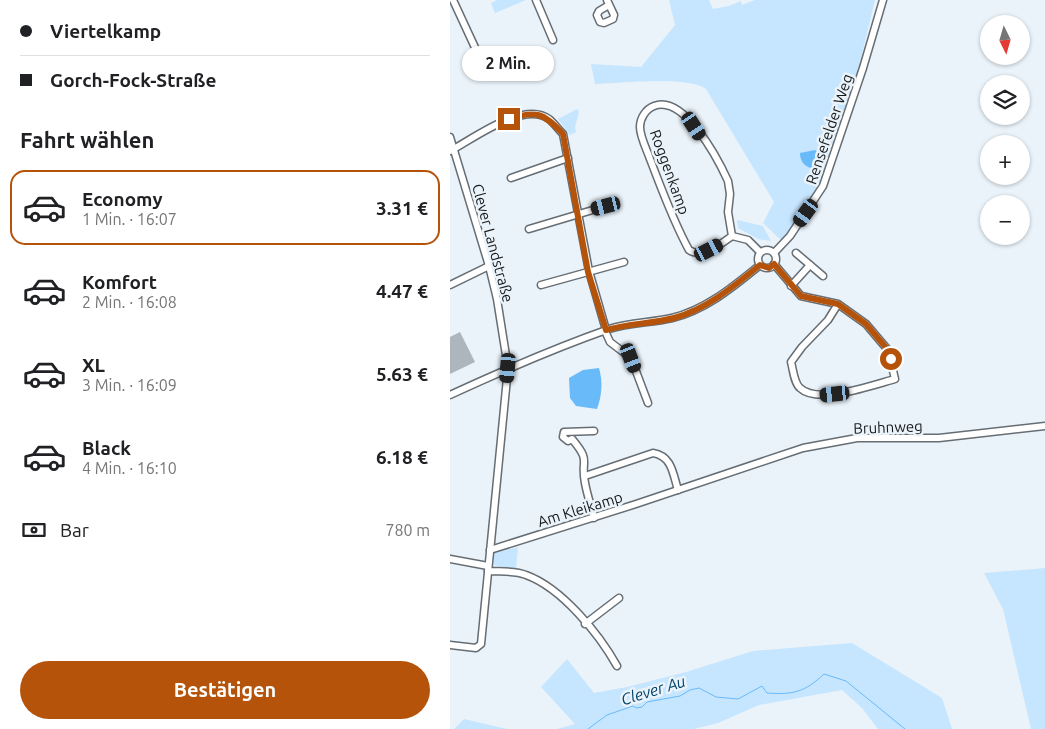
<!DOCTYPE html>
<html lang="de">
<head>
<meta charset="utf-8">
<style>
  body { margin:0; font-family:Ubuntu,sans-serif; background:#f6f6f6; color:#202124; height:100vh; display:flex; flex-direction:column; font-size:19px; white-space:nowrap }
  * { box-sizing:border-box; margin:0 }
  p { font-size:16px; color:#757577 }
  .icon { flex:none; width:28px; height:28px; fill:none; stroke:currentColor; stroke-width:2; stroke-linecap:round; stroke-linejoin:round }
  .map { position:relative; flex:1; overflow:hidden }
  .sheet { display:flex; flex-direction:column; background:#fff; width:450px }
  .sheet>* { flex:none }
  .top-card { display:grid; align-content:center; height:110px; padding:0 20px; background:#fff }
  .needle { width:32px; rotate:175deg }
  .controls { position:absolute; left:530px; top:15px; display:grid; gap:10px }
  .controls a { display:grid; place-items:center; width:50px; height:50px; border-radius:50%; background:#fff; box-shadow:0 1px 4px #0004; font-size:25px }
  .end { position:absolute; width:22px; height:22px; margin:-11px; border:6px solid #b45309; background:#fff; box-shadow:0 0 0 2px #fff }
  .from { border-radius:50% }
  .bubble { position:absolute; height:35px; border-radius:18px; background:#fff; box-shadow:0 1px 4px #0004; font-size:16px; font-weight:700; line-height:35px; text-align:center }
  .car { position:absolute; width:15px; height:30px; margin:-15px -8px; border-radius:6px; box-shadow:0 0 4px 1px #0007; background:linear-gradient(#222 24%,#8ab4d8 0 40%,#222 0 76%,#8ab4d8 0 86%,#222 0) }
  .top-card b { display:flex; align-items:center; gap:18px; height:48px; font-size:19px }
  .top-card b+b { border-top:1px solid #e0e0e0 }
  .top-card i { width:12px; height:12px; background:#202124 }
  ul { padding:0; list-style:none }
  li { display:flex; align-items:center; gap:15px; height:75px; margin:0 10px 8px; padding:0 10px; border:2px solid transparent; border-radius:15px }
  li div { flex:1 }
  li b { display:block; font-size:19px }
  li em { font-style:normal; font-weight:700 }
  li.selected { border-color:#b45309 }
  li>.icon { width:45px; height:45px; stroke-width:1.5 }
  h2 { padding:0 20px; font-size:22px; line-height:60px }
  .pay { display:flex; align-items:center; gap:12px; height:55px; padding:0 20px; font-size:19px }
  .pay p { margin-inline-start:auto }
  .button { display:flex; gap:10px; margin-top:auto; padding:10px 20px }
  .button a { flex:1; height:58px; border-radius:30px; background:#b45309; color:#fff; font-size:20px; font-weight:700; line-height:58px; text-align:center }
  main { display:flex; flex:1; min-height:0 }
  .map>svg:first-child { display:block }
</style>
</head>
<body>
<main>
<section class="sheet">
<div class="top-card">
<b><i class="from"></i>Viertelkamp</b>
<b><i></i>Gorch-Fock-Straße</b>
</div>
<h2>Fahrt wählen</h2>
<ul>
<li class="selected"><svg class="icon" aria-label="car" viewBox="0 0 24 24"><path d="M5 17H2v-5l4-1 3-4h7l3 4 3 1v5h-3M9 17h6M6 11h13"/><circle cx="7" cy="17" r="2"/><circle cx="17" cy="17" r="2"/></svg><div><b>Economy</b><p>1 Min. · 16:07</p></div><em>3.31 €</em></li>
<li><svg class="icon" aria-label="car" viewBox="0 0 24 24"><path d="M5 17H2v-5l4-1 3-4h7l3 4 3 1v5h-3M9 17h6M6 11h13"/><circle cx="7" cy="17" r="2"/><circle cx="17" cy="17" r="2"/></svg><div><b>Komfort</b><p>2 Min. · 16:08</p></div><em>4.47 €</em></li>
<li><svg class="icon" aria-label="car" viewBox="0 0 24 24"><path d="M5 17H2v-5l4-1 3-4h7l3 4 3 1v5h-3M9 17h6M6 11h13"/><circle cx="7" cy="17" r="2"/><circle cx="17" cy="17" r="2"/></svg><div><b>XL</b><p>3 Min. · 16:09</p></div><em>5.63 €</em></li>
<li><svg class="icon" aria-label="car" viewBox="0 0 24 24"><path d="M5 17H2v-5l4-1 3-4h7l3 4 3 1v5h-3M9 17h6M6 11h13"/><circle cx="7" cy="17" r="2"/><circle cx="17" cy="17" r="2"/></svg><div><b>Black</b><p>4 Min. · 16:10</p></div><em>6.18 €</em></li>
</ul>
<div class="pay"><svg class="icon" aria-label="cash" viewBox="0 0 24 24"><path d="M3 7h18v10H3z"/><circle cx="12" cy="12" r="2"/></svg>Bar<p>780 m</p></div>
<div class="button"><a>Bestätigen</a></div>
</section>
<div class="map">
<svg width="595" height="729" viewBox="0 0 595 729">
  <rect width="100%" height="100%" fill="#eaf3fa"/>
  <g fill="#c6e5fe">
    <path d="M47 0H76L45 13 41 3Z"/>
    <path d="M219 0H259L263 9 279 6 291 1 292 5 305 0H425L391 141 359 209 333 242 313 223 324 202 256 89C240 76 168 83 145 84L141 64 191 67 225 25Z"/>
    <path d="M127 109 129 112 125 127 126 132 120 135 108 119Z"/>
    <path d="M287 220 313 226 321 241 308 239 288 228Z"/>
    <path d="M68 547 66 569 44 565V553Z"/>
    <path d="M595 568V729H581L553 609 534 573Z"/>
    <path d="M402 643 492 698 502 729H428L412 708 392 690 309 705 268 723 244 729H107L125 724 91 687 117 659 144 693 177 687 236 672 303 651Z"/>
    <path d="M14 719 57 729H4Z"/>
  </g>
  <g fill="#69baf9">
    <path d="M365 150 368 153 364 169C355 167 350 162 350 153Z"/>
    <path d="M149 368C153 382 152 395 147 409L126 406 120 398 119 378 133 370Z"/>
  </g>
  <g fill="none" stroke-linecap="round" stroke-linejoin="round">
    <path stroke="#69baf9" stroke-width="1" d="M138 729 157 715 183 706 186 708 192 707 197 702 230 696 240 690 249 688 266 697 288 699 312 686 317 693C343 695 355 692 374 674L396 681 455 729"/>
  </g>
  <path fill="#aeb6bd" d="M10 332 25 362 0 374V337Z"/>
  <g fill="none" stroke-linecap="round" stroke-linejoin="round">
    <defs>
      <g id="minor">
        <path d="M3 0 28 54"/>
        <path d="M86 0 103 40"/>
        <path d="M157 0 164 15 163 19 154 23 150 22 147 15 149 11 159 5"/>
        <path d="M0 137 39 266 47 299 58 368 31 644 26 648 0 645"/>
        <path d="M0 151C23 139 74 100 99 119 104 123 108 129 113 134L139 271 156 330"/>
        <path d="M61 178 118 158"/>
        <path d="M79 229 156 206"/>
        <path d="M282 236C271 244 252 259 239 250 223 221 212 190 200 159 197 150 190 137 190 127 190 118 196 109 204 106 234 94 268 159 278 181L280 194 278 212 282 236 298 240 310 252"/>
        <circle cx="317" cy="259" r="9"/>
        <path d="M324 253 340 236 373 186 413 68 433 0"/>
        <path d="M346 253 373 276"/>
        <path d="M324 264 351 296 388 304 416 324 438 350 445 379C423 385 368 405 350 388 344 383 343 369 341 362L352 347 378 320 388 304"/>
        <path d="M0 285 39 266"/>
        <path d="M91 285 174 262"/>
        <path d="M341 286 360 265"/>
        <path d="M155 331 160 342 181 358 198 403"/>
        <path d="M0 395C52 371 105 348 159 329 180 322 201 323 222 318 256 310 284 286 310 265"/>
        <path d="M144 431 114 432 113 437 118 441 122 439C142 463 130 458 135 483 137 494 141 506 144 518"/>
        <path d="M135 476 203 453C222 456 223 474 228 490"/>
        <path d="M40 550 186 504 353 448 407 438H489L595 426"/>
        <path d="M0 559 38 566"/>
        <path d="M38 571C50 572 65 570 76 575 112 588 149 634 167 666"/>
        <path d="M135 624 169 598"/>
      </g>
    </defs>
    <use href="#minor" stroke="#666d73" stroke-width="9"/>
    <use href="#minor" stroke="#fff" stroke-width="6"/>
  </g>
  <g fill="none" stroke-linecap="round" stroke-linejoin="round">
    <path stroke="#b45309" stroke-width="6" d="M59 119C86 110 94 113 113 134L138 272 156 330C180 323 201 324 224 318 257 309 284 286 310 265L319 268 324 264 351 296 388 304 416 324 438 350 441 359"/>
  </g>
  <g text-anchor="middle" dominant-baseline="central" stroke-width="5" stroke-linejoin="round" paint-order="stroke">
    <g font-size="15" fill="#181b1d" stroke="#eaf3fa">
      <text transform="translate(379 129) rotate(-71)">Rensefelder Weg</text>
      <text transform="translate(220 172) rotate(70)">Roggenkamp</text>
      <text transform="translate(43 243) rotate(75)">Clever Landstraße</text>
      <text transform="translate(438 427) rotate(-2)">Bruhnweg</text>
      <text transform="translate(130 509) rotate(-17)">Am Kleikamp</text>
    </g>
    <g font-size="16" font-style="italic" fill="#00436b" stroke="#eaf3fa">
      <text transform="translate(203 690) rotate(-17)">Clever Au</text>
    </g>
  </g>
</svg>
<div class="controls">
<a><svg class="needle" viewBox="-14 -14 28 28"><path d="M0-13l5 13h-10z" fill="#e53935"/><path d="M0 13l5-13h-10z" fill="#757577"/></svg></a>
<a><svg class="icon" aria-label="layers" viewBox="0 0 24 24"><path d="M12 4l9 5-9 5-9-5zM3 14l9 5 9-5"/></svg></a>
<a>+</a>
<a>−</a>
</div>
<i class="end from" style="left:441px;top:359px"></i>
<i class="end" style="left:59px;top:119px"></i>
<div class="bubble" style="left:12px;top:46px;width:92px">2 Min.</div>
<i class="car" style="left:244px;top:126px;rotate:147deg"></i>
<i class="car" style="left:156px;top:206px;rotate:256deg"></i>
<i class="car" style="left:356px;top:213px;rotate:216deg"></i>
<i class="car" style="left:259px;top:250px;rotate:63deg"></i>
<i class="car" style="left:181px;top:358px;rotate:159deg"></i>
<i class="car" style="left:58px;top:368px;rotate:185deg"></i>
<i class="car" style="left:385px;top:394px;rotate:264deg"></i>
</div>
</main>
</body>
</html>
